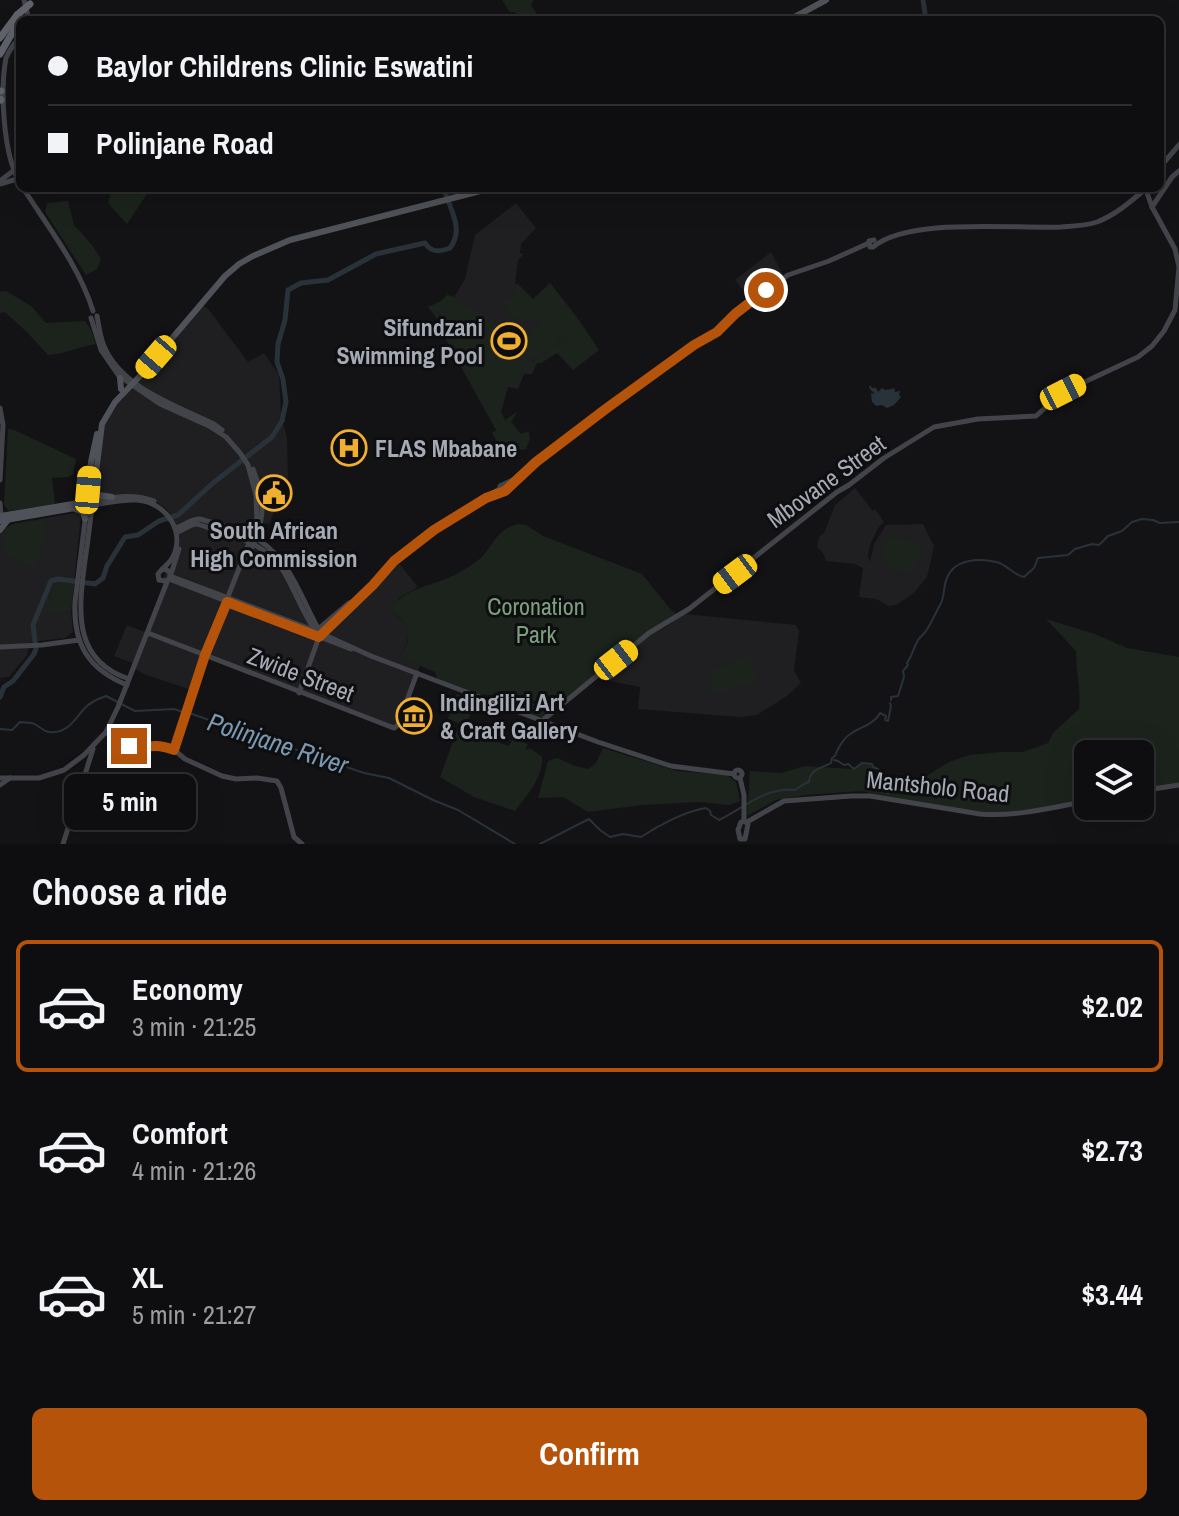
<!DOCTYPE html>
<html lang="en">
<head>
<meta charset="utf-8">
<style>
  body { margin:0; font-family:"Archivo Narrow",sans-serif; background:#1c1c1e; color:#f1f3f6; height:100vh; display:flex; flex-direction:column; font-size:30px; white-space:nowrap }
  * { box-sizing:border-box; margin:0 }
  p { font-size:26px; color:#9b9c9f }
  .icon { flex:none; width:44px; height:44px; fill:none; stroke:currentColor; stroke-width:2; stroke-linecap:round; stroke-linejoin:round }
  .map { position:relative; height:844px; overflow:hidden }
  .sheet { display:flex; flex-direction:column; background:#0e0e10; flex:1 }
  .sheet>* { flex:none }
  .banner { position:absolute; left:16px; top:16px; width:1148px; height:176px; border-radius:12px; box-shadow:0 8px 32px #0002,0 0 0 2px #2e2e30; display:grid; align-content:center; height:176px; padding:0 32px; background:#0e0e10 }
  .controls { position:absolute; left:1074px; top:740px; display:grid; gap:16px }
  .controls a { display:grid; place-items:center; width:80px; height:80px; border-radius:12px; background:#0e0e10; box-shadow:0 8px 32px #0002,0 0 0 2px #2e2e30; font-size:40px }
  .end { position:absolute; width:36px; height:36px; margin:-18px; border:10px solid #b45309; background:#fff; box-shadow:0 0 0 4px #fff }
  .from { border-radius:50% }
  .bubble { position:absolute; height:56px; border-radius:12px; background:#0e0e10; box-shadow:0 8px 32px #0002,0 0 0 2px #2e2e30; font-size:26px; font-weight:800; line-height:56px; text-align:center }
  .car { position:absolute; width:24px; height:48px; margin:-24px -12px; border-radius:10px; box-shadow:0 0 6px 2px #0007; background:linear-gradient(#f5c518 24%,#345 0 40%,#f5c518 0 76%,#345 0 86%,#f5c518 0) }
  .banner b { display:flex; align-items:center; gap:28px; height:76px; font-size:30px }
  .banner b+b { border-top:2px solid #2e2e30 }
  .banner i { width:20px; height:20px; background:#f1f3f6 }
  ul { padding:0; list-style:none }
  li { display:flex; align-items:center; gap:24px; height:132px; margin:0 16px 12px; padding:0 16px; border:4px solid transparent; border-radius:12px }
  li div { flex:1 }
  li b { display:block; font-size:30px }
  li em { font-style:normal; font-weight:800 }
  li.active { border-color:#b45309 }
  li>.icon { width:72px; height:72px; stroke-width:1.5 }
  h2 { padding:0 32px; font-size:36px; line-height:96px }
  .cta { display:flex; gap:16px; margin-top:auto; padding:16px 32px }
  .cta a { flex:1; height:92px; border-radius:12px; background:#b45309; color:#fff; font-size:32px; font-weight:800; line-height:92px; text-align:center }
  .map>svg:first-child { display:block }
</style>
</head>
<body>
<div class="map">
<svg width="1179" height="844" viewBox="0 0 1179 844">
  <rect width="100%" height="100%" fill="#131315"/>
  <g fill="#1f1f22">
    <path d="M516 203 536 228 521 244 520 253 524 254 518 260 515 283 533 299 546 287 580 328 513 383 502 370 454 297 465 279 475 235Z"/>
    <path d="M771 252 783 275 750 299 735 280Z"/>
    <path d="M201 303 209 310 248 362 264 353 279 375 281 415 287 438 288 480 269 524 263 523 256 539 279 558 321 631 398 562 418 587 399 598 395 614 404 621 408 628 409 634 402 658 420 666 398 725 391 730 205 655 194 691 144 674 133 668 135 664 114 656 127 625 147 633 163 588 162 581 167 570 172 567 179 547 180 537 172 515 163 506 156 502 93 501 104 418Z"/>
    <path d="M855 488 873 511 875 509 884 522 878 528 870 545 868 556 870 562 874 544 886 525 923 524 934 546 927 577 913 594 896 605 889 606 876 599 859 597 863 568 855 564 826 561 823 553 817 547 819 537 824 533 835 505Z"/>
    <path d="M74 513 81 514 71 611 73 632 65 638 31 642 27 655 9 677 0 678V528H6L13 524Z"/>
    <path d="M684 614 796 625 799 631 794 671 801 683 787 696 757 715 740 717 638 709 640 687 594 678Z"/>
  </g>
  <g fill="#1c231c">
    <path d="M502 0H534L531 5 541 20H524L514 12H510Z"/>
    <path d="M108 188H151L127 224 108 203 110 196Z"/>
    <path d="M68 201 74 225 92 245 101 259 97 269 86 275 45 212 47 203Z"/>
    <path d="M550 283 576 316 599 350 573 370 557 353 541 363H537L532 374H524L518 389 508 387 501 412 505 420 518 411 511 422 521 434 529 431 530 439 526 449 519 450 506 458 492 433 496 430 439 327 441 324 428 307 441 301 447 295 454 297 460 303 492 319 504 336 500 344 508 354 504 364 513 354 524 363 521 369 567 339V328L554 346 525 362 514 354C527 346 534 330 542 317 528 322 518 321 506 310L505 302 514 297 515 287 518 284 533 299Z"/>
    <path d="M6 291 31 306 46 323 85 321 91 330 96 344C78 347 65 354 48 355L27 332 5 312 0 313V292Z"/>
    <path d="M8 429 14 430 76 459 73 474 69 477 52 478 55 504 9 511 4 505Z"/>
    <path d="M43 520 46 524C47 541 41 553 33 568L2 552 6 528 13 524Z"/>
    <path d="M518 524 526 525 543 536 642 574 671 610 677 614 654 637 563 704 471 693 438 681 435 672 401 658C407 644 414 630 401 618 391 610 397 619 392 607 409 585 437 586 460 572 467 568 475 563 481 558 494 544 497 529 518 524Z"/>
    <path d="M891 537 915 543 923 548 910 574C887 569 870 559 891 537Z"/>
    <path d="M59 584 74 585 71 611 41 616 54 587Z"/>
    <path d="M1046 619 1095 634 1127 648 1179 657V785L1140 791V754H1088V801L999 815 896 800 863 791 805 795 776 800 747 816 750 771 781 773 805 766 852 769 862 764 874 765 875 777 881 784 896 789 923 778 949 762 970 755 1001 752H1023L1048 743 1053 733 1079 709C1081 690 1076 671 1076 651Z"/>
    <path d="M749 656 757 680 718 693H711V671Z"/>
    <path d="M457 694 475 701 466 726 448 719Z"/>
    <path d="M488 699 554 706 557 707 543 718Z"/>
    <path d="M458 728 509 746 513 738 528 744 525 750 530 748 542 757C543 778 527 795 515 811L474 797 440 777Z"/>
    <path d="M603 748 677 771 727 775 736 782 740 801 729 805 699 802 643 805 588 812 563 797 538 798 548 761 557 758 575 766 588 769 596 763Z"/>
  </g>
  <path fill="#2a3239" d="M870 385 872 388H876L878 392 882 388 885 390 893 389 894 387 895 392 900 391 899 395 901 397 894 405 887 408 882 405 876 406 872 402 871 393 875 394 869 388Z"/>
  <g fill="none" stroke-linecap="round" stroke-linejoin="round">
    <g stroke="#2a3239" stroke-width="2">
      <path d="M891 700V697L898 696 904 677 903 671 908 665 907 663C913 654 913 649 918 640 920 637 924 634 926 631 932 622 936 612 941 603 945 595 943 586 947 578 954 559 979 558 996 562 1007 564 1013 575 1024 577L1034 568 1038 558 1068 555 1075 549 1092 544 1099 545 1108 536 1122 531 1132 522 1142 519 1153 520 1160 523 1179 522"/>
      <path d="M189 713 364 773 389 778 433 800 458 810 515 844"/>
      <path d="M0 729 12 730 20 722C24 723 28 722 32 723 39 725 42 731 49 732 67 734 74 720 84 709 90 702 98 699 106 696L135 711 174 709 183 712"/>
      <path d="M834 760 838 761 844 765 848 764 854 769 862 763 872 764 873 767 878 769 882 790 888 793"/>
      <path d="M540 844 589 819 600 830 610 837 623 834 641 837C659 825 686 811 706 808L710 811 711 815 719 820C748 806 762 788 795 790L804 784 809 782C810 769 822 768 831 763L832 758 835 756C837 750 843 739 849 735 860 726 873 726 880 713L886 716 885 720 888 721 891 706 890 703"/>
    </g>
    <g stroke="#2a3239" stroke-width="5">
      <path d="M923 0 926 20"/>
      <path d="M0 697 4 687 13 681 34 654 36 649 33 625 51 581 58 579 95 584 103 578 107 566 125 537 138 535 159 521 178 515 213 483 272 437 282 421 286 402 283 379 277 362 278 344 285 320 288 290 301 283 328 280 376 254 425 243C431 253 440 252 450 248 465 228 449 209 444 188"/>
    </g>
    <g stroke="#42444a" stroke-width="5">
      <path d="M24 0 29 20"/>
      <path d="M20 37C14 44 9 50 6 58 0 90 3 155 20 183"/>
      <path d="M1160 167 1179 145"/>
      <path d="M0 181 13 171"/>
      <path d="M0 184 17 179"/>
      <path d="M23 188C48 227 79 266 93 311"/>
      <path d="M1152 207 1172 177 1179 171"/>
      <path d="M874 240 869 241 870 247H873C908 217 1013 229 1061 227 1073 226 1085 226 1097 222 1115 215 1129 203 1143 191"/>
      <path d="M97 316C99 326 100 337 104 346 121 388 177 406 214 424L222 430"/>
      <path d="M91 318 101 350 119 376 160 404 209 426 226 437 240 453 248 465 256 495 257 523 205 655 174 750"/>
      <path d="M718 329 735 314 788 275 829 261 869 243"/>
      <path d="M0 408 3 425 0 480"/>
      <path d="M521 476 500 486V490L504 492 536 462 607 408 714 332"/>
      <path d="M93 501C114 497 134 493 154 501"/>
      <path d="M0 503 1 517"/>
      <path d="M87 505 75 602C73 644 88 669 127 685"/>
      <path d="M175 528C184 526 190 519 200 519 219 525 243 530 260 541 290 560 302 600 319 630"/>
      <path d="M177 532C184 531 189 524 197 524 230 535 265 541 284 572 295 591 302 611 314 629"/>
      <path d="M247 559C263 524 268 507 253 469"/>
      <path d="M171 574 179 549"/>
      <path d="M170 576 316 631 349 603"/>
      <path d="M169 579 351 649"/>
      <path d="M316 631 371 656 598 742 671 766 734 774"/>
      <path d="M148 633 394 728 398 725 417 673"/>
      <path d="M0 647 42 645 79 640"/>
      <path d="M129 679C75 661 78 615 84 568 87 547 90 526 92 505 107 503 122 499 137 500 166 502 188 533 171 560 167 565 162 569 158 574L159 580 166 581 170 578V573L167 570 162 569"/>
      <path d="M299 693 319 637 327 628 373 585 394 561 434 530 499 489"/>
      <path d="M543 720 649 633 689 609 837 492 849 485 884 458 934 427 978 419 1036 416 1063 392 1138 357 1152 346 1164 331 1175 310 1179 267 1175 249 1152 207 1146 190"/>
      <path d="M106 732 118 741 129 746 138 747 164 745 174 750 185 759 222 776 236 779 257 778 277 781 281 788 294 837 302 844"/>
      <circle cx="738" cy="774" r="4"/>
      <path d="M0 778H39L64 770 84 755 106 732 118 707 167 582"/>
      <path d="M740 778 744 795V821"/>
      <path d="M0 785 10 778"/>
      <path d="M1140 791 1179 785"/>
      <path d="M744 821 748 824 745 839H740L738 830 741 822Z"/>
      <path d="M747 822 784 801 851 796H870L980 814C1017 817 1053 807 1088 801"/>
      <path d="M63 844 93 749"/>
    </g>
    <g stroke="#505259" stroke-width="6">
      <path d="M789 20 826 0"/>
      <path d="M120 378 121 389"/>
      <path d="M95 490 99 495 112 497"/>
      <path d="M87 505 91 462 97 434"/>
      <path d="M75 509 83 512 85 519"/>
      <path d="M0 516 91 501"/>
      <path d="M0 521 92 505 102 424 115 402 140 376 225 276 239 264 253 256 290 240 492 188"/>
      <path d="M0 530 8 520"/>
    </g>
    <g stroke="#60636b" stroke-width="7">
      <path d="M0 38 17 15"/>
      <path d="M0 54 21 18"/>
      <path d="M0 91H1"/>
      <path d="M0 99 1 100"/>
    </g>
    <path stroke="#60636b" stroke-width="7" d="M17 15 30 4"/>
  </g>
  <g fill="none" stroke-linecap="round" stroke-linejoin="round">
    <path stroke="#b45309" stroke-width="10" d="M129 746C147 749 156 742 174 750L205 655 227 602 319 637 373 585 394 561 434 530 486 498 505 491 536 462 607 408 694 345 717 332 735 314 766 290"/>
  </g>
  <defs>
    <symbol id="stadium-ring" viewBox="-11 -11 22 22"><circle r="9.5" fill="#0e0e10" stroke="#f0af30" stroke-width="1.5"/><path d="M0-5a6.5 5 0 1 0 0 10a6.5 5 0 1 0 0-10ZM-3.5-1.8h7v3.6h-7Z" fill="#f0af30"/></symbol>
    <symbol id="hospital-ring" viewBox="-11 -11 22 22"><circle r="9.5" fill="#0e0e10" stroke="#f0af30" stroke-width="1.5"/><path d="M-5-5h3v3.5h4V-5h3V5h-3V1.5h-4V5h-3Z" fill="#f0af30"/></symbol>
    <symbol id="civic-ring" viewBox="-11 -11 22 22"><circle r="9.5" fill="#0e0e10" stroke="#f0af30" stroke-width="1.5"/><path d="M-.6-6.5H3V-4.5H.6V-3L4-1V1h2V6H-6V1h2V-1L-.6-3ZM-1.2 2.5V6h2.4V2.5Z" fill="#f0af30"/></symbol>
    <symbol id="museum-ring" viewBox="-11 -11 22 22"><circle r="9.5" fill="#0e0e10" stroke="#f0af30" stroke-width="1.5"/><path d="M0-6L6-3V-2H-6V-3ZM-5-1h2V3h-2ZM-1-1h2V3h-2ZM3-1h2V3H3ZM-6 4H6V6H-6Z" fill="#f0af30"/></symbol>
  </defs>
  <g fill-rule="evenodd">
    <use href="#stadium-ring" x="489" y="321" width="40" height="40"/>
    <use href="#hospital-ring" x="329" y="428" width="40" height="40"/>
    <use href="#civic-ring" x="254" y="473" width="40" height="40"/>
    <use href="#museum-ring" x="394" y="696" width="40" height="40"/>
  </g>
  <g text-anchor="middle" dominant-baseline="central" stroke-width="6" stroke-linejoin="round" paint-order="stroke">
    <g font-size="24" font-weight="bold" fill="#a5aab5" stroke="#0e0e10" text-anchor="start">
      <text x="483" y="327" text-anchor="end">Sifundzani<tspan x="483" dy="28">Swimming Pool</tspan></text>
      <text x="375" y="448">FLAS Mbabane</text>
      <text x="274" y="530" text-anchor="middle">South African<tspan x="274" dy="28">High Commission</tspan></text>
      <text x="440" y="702">Indingilizi Art<tspan x="440" dy="28">&amp; Craft Gallery</tspan></text>
    </g>
    <g font-size="24" fill="#a5aab5" stroke="#0e0e10">
      <text transform="translate(826 481) rotate(-36)">Mbovane Street</text>
      <text transform="translate(301 674) rotate(21)">Zwide Street</text>
      <text transform="translate(938 786) rotate(6)">Mantsholo Road</text>
    </g>
    <g font-size="24" fill="#7ca07e" stroke="#0e0e10">
      <text x="536" y="606">Coronation<tspan x="536" dy="28">Park</tspan></text>
    </g>
    <g font-size="26" font-style="italic" fill="#7c98b1" stroke="#0e0e10">
      <text transform="translate(278 743) rotate(18)">Polinjane River</text>
    </g>
  </g>
</svg>
<div class="controls">
<a><svg class="icon" aria-label="layers" viewBox="0 0 24 24"><path d="M12 4l9 5-9 5-9-5zM3 14l9 5 9-5"/></svg></a>
</div>
<i class="end from" style="left:766px;top:290px"></i>
<i class="end" style="left:129px;top:746px"></i>
<div class="bubble" style="left:64px;top:774px;width:132px">5 min</div>
<i class="car" style="left:156px;top:357px;rotate:221deg"></i>
<i class="car" style="left:1063px;top:392px;rotate:63deg"></i>
<i class="car" style="left:88px;top:490px;rotate:5deg"></i>
<i class="car" style="left:735px;top:574px;rotate:233deg"></i>
<i class="car" style="left:616px;top:660px;rotate:52deg"></i>
<div class="banner">
<b><i class="from"></i>Baylor Childrens Clinic Eswatini</b>
<b><i></i>Polinjane Road</b>
</div>
</div>
<section class="sheet">
<h2>Choose a ride</h2>
<ul>
<li class="active"><svg class="icon" aria-label="car" viewBox="0 0 24 24"><path d="M5 17H2v-5l4-1 3-4h7l3 4 3 1v5h-3M9 17h6M6 11h13"/><circle cx="7" cy="17" r="2"/><circle cx="17" cy="17" r="2"/></svg><div><b>Economy</b><p>3 min · 21:25</p></div><em>$2.02</em></li>
<li><svg class="icon" aria-label="car" viewBox="0 0 24 24"><path d="M5 17H2v-5l4-1 3-4h7l3 4 3 1v5h-3M9 17h6M6 11h13"/><circle cx="7" cy="17" r="2"/><circle cx="17" cy="17" r="2"/></svg><div><b>Comfort</b><p>4 min · 21:26</p></div><em>$2.73</em></li>
<li><svg class="icon" aria-label="car" viewBox="0 0 24 24"><path d="M5 17H2v-5l4-1 3-4h7l3 4 3 1v5h-3M9 17h6M6 11h13"/><circle cx="7" cy="17" r="2"/><circle cx="17" cy="17" r="2"/></svg><div><b>XL</b><p>5 min · 21:27</p></div><em>$3.44</em></li>
</ul>
<div class="cta"><a>Confirm</a></div>
</section>
</body>
</html>
